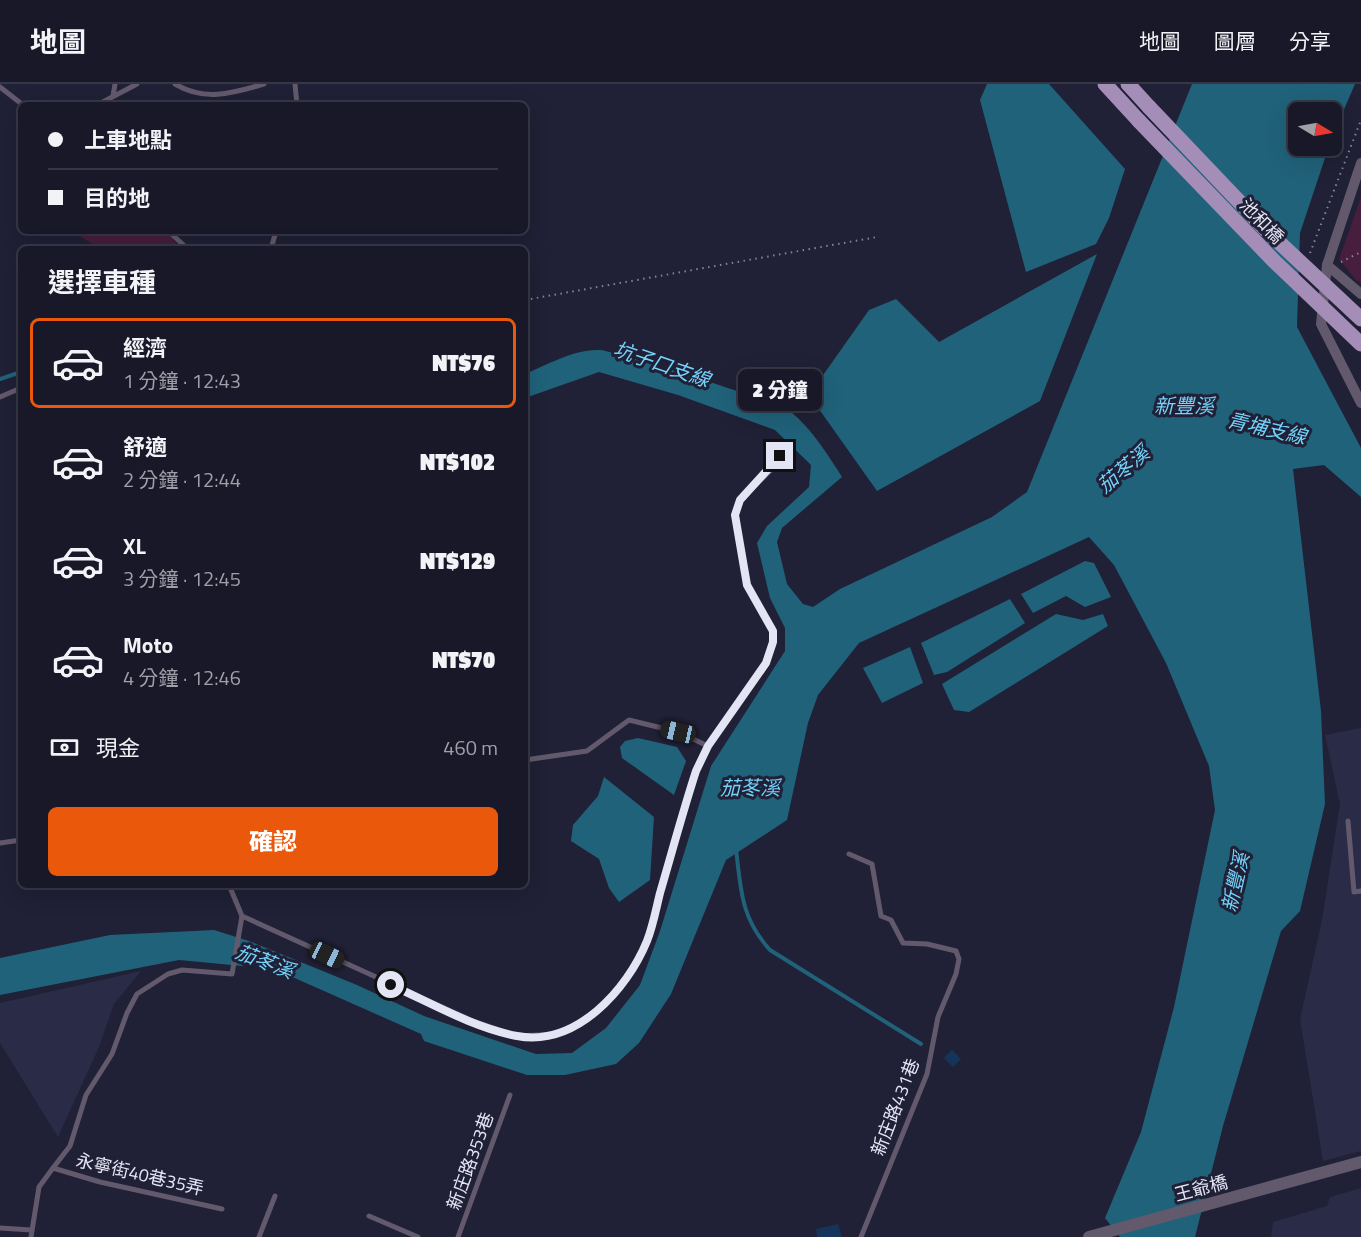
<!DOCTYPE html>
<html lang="zh-TW">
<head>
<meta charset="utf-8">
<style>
  body { margin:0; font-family:"Titillium Web","Noto Sans TC",sans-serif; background:#252534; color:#f1f3f6; height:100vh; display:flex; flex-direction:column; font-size:22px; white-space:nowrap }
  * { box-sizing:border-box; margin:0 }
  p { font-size:20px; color:#9fa0a8 }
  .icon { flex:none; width:33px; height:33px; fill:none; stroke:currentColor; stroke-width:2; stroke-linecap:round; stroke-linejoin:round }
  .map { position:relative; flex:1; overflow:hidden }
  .sheet { position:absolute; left:18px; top:162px; width:510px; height:642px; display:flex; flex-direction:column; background:#181828; border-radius:9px; box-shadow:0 6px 24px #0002,0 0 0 2px #363745 }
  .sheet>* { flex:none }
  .top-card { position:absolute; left:18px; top:18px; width:510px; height:132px; border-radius:9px; box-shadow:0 6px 24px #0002,0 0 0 2px #363745; display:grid; align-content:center; height:132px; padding:0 30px; background:#181828 }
  .needle { width:39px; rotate:100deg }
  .fabs { position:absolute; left:1288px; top:18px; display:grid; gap:12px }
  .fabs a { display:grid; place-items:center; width:54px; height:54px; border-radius:9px; background:#181828; box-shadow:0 6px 24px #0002,0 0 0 2px #363745; font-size:30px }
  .end { position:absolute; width:27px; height:27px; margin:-14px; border:8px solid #e4e5f4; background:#111; box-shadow:0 0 0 3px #111 }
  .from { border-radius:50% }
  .bubble { position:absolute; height:42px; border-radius:9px; background:#181828; box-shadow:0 6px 24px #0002,0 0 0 2px #363745; font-size:20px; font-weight:800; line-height:42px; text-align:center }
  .car { position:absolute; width:18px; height:36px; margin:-18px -9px; border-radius:8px; box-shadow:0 0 4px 2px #0007; background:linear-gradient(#222 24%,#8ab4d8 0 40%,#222 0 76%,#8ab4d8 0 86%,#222 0) }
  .top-card b { display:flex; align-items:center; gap:21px; height:57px; font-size:22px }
  .top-card b+b { border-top:2px solid #363745 }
  .top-card i { width:15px; height:15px; background:#f1f3f6 }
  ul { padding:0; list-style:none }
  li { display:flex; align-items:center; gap:18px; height:90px; margin:0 12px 9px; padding:0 18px; border:3px solid transparent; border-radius:9px }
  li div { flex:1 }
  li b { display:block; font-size:22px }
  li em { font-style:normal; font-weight:800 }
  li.current { border-color:#ea580c }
  li>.icon { width:54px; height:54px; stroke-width:1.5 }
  h2 { padding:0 30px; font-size:27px; line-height:72px }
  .pay { display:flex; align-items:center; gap:15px; height:66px; padding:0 30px; font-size:22px }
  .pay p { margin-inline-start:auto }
  .cta { display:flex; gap:12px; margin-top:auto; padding:12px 30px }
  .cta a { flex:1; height:69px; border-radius:9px; background:#ea580c; color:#fff; font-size:24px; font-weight:800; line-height:69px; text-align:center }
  header { display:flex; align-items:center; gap:36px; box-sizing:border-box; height:84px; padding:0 30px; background:#181828; border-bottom:2px solid #363745 }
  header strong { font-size:28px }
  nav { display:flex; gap:33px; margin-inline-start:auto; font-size:21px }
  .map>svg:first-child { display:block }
</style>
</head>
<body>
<header>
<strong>地圖</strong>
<nav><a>地圖</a><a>圖層</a><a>分享</a></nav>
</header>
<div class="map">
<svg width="1361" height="1153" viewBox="0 0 1361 1153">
  <rect width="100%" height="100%" fill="#202036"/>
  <g fill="#2a2b46">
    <path d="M1361 644V1067L1323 1077 1300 935 1322 836 1340 720 1325 651Z"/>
    <path d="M141 887 114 920 99 963 58 1053 0 959V919Z"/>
    <path d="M1361 1104V1153H1271L1273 1138 1327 1122 1330 1113Z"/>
  </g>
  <g fill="#471e3d">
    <path d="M1361 113V199L1356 196 1339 175Z"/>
    <path d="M72 147H165L182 165H100Z"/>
  </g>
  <g fill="#20627a">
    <path d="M987 0H1049L1125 85 1109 134 1096 160 1026 188 980 16Z"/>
    <path d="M1192 0H1355L1332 53V28H1299V62H1329L1300 149 1297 243 1361 364V413L1324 381 1293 385 1321 627 1325 720 1300 827 1281 847 1223 1042 1195 1153H1120L1105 1134 1141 1048 1174 923 1215 726 1209 682 1166 579 1114 481 1089 453 859 559 818 611 808 639 787 736 726 776 671 910 639 959 616 980 565 991H527L424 957 421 950 254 876 242 882 179 876 0 911V874L110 851 214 846 249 857 357 901 424 932 536 970 572 969 606 944 640 901 660 847 711 682 785 567V544L770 514 757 459 767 442 809 403 811 381 775 346 678 311 599 288 525 314V290C547 281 574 265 599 266 614 266 783 320 791 328 812 345 828 371 842 393L782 444 777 458 787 500 803 520 813 523 840 505 992 433 1027 408Z"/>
    <path d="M1097 170 1040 317 877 407 809 311 869 226 896 215 939 258Z"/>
    <path d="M1085 477 1094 479 1111 513 1085 523 1066 512 1033 529 1021 510Z"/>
    <path d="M1010 515 1025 539 947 588 934 591 921 559Z"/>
    <path d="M1056 530 1083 536 1103 530 1108 542 969 628 954 626 942 600Z"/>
    <path d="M910 563 923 599 882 619 863 584Z"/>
    <path d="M638 654 677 663 686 677 674 711 622 674 620 663 625 657Z"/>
    <path d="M604 693 654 733 650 796 619 818 609 804 599 775 571 757 573 741 598 712Z"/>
  </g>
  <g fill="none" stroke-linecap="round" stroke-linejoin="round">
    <g stroke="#20627a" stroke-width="4">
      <path d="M0 295 21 288"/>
      <path d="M736 765C741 807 741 834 770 866L921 960"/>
    </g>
  </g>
  <g fill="#153459">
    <path d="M952 966 961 975 953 983 944 974Z"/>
    <path d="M838 1140 842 1153H817L816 1145Z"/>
  </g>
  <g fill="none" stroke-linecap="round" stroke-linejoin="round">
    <g stroke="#858598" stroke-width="2" stroke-dasharray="1.5 4.5" stroke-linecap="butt">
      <path d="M1310 169 1361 36"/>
      <path d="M1341 178 1361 168"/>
      <path d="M525 216 877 153"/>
    </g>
    <g stroke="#63596c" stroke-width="5">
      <path d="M175 0C205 18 233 9 264 0"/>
      <path d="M295 0 297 21"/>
      <path d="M0 3 23 21"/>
      <path d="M113 12 115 0"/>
      <path d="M97 21 137 0"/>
      <path d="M168 147 188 165"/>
      <path d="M271 165 276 147"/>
      <path d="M0 313 21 304"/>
      <path d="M525 676 587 667 629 636 678 648 708 662"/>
      <path d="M1348 737 1354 808 1361 807"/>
      <path d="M0 759 21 756"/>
      <path d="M849 770 872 780 881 832 891 836 903 859 927 860 956 867 959 875 956 890 938 933 927 990 861 1153"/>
      <path d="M229 801 242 832 475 938 518 952 557 950 586 935 607 919 629 889 647 857 696 687 708 662 766 579 773 558V547L747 501 735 431 740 416 771 386 781 372"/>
      <path d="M53 1084 70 1062 86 1011 112 970 127 929 137 910 168 890 182 886 232 890 242 832"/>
      <path d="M369 1132 418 1153"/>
      <path d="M0 1144 31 1146"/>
      <path d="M31 1153 39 1103 53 1084 100 1098 222 1125"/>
      <path d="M259 1153 275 1112"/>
      <path d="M458 1153 510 1011"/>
    </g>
    <g stroke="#63596c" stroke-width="10">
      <path d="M1361 79 1327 181 1321 240 1361 319"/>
      <path d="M1327 181 1361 210"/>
    </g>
    <path stroke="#63596c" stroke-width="12" d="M1089 1153 1361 1078"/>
    <g stroke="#a48db6" stroke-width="15">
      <path d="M1105 0 1139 37"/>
      <path d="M1128 0 1149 23"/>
    </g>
    <g stroke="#a48db6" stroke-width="15">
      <path d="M1149 23 1268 148 1361 235"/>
      <path d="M1139 37 1274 177 1361 260"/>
    </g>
  </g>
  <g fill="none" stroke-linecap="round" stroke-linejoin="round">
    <path stroke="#e4e5f4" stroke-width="8" d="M391 901C431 919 474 944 517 952 576 963 627 906 647 857 653 842 656 825 660 809 672 768 683 727 696 687L708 662 766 579 773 558V547L747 501 735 431 740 416 780 372"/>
  </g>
  <g text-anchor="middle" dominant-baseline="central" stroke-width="6" stroke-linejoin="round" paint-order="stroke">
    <g font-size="18" fill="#e4e5f4" stroke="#202036">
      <text transform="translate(1262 137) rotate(46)">池和橋</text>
      <text transform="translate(895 1023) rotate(-69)">新庄路431巷</text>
      <text transform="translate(470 1077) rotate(-70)">新庄路353巷</text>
      <text transform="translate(140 1090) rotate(13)">永寧街40巷35弄</text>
      <text transform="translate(1201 1104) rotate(-15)">王爺橋</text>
    </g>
    <g font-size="20" font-style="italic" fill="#73d3fa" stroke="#202036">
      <text transform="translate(662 280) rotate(19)">坑子口支線</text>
      <text x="1184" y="321">新豐溪</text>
      <text transform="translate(1267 344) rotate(13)">青埔支線</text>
      <text transform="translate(1123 385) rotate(-40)">茄苳溪</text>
      <text x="750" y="703">茄苳溪</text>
      <text transform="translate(1235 798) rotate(-77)">新豐溪</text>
      <text transform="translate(265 877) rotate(21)">茄苳溪</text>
    </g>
  </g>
</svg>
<div class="fabs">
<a><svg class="needle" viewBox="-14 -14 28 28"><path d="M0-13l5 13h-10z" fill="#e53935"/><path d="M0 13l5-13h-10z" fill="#9fa0a8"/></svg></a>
</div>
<i class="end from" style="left:391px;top:901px"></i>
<i class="end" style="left:780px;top:372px"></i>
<div class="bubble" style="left:738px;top:285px;width:84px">2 分鐘</div>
<i class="car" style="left:678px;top:648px;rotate:283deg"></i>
<i class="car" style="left:327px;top:871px;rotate:115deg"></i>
<div class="top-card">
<b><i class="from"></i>上車地點</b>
<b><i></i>目的地</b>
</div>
<section class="sheet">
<h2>選擇車種</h2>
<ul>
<li class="current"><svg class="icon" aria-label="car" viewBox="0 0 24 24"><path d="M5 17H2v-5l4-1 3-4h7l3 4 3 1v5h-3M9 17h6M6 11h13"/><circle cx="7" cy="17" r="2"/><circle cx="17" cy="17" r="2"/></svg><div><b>經濟</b><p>1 分鐘 · 12:43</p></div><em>NT$76</em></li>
<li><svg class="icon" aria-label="car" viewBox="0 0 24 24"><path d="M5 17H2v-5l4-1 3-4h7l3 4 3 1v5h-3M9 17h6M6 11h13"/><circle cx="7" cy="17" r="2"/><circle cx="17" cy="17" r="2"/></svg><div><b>舒適</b><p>2 分鐘 · 12:44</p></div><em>NT$102</em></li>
<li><svg class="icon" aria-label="car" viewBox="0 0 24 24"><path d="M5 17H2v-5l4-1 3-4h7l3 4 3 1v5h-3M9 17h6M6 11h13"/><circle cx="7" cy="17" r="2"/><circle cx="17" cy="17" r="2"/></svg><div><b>XL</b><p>3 分鐘 · 12:45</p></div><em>NT$129</em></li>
<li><svg class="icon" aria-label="car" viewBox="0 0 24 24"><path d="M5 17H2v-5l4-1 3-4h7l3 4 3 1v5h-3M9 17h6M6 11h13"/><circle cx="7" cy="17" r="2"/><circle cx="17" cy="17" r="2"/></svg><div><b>Moto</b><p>4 分鐘 · 12:46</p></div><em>NT$70</em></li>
</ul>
<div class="pay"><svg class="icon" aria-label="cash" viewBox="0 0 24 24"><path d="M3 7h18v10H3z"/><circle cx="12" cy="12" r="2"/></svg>現金<p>460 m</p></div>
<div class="cta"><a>確認</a></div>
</section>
</div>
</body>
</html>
